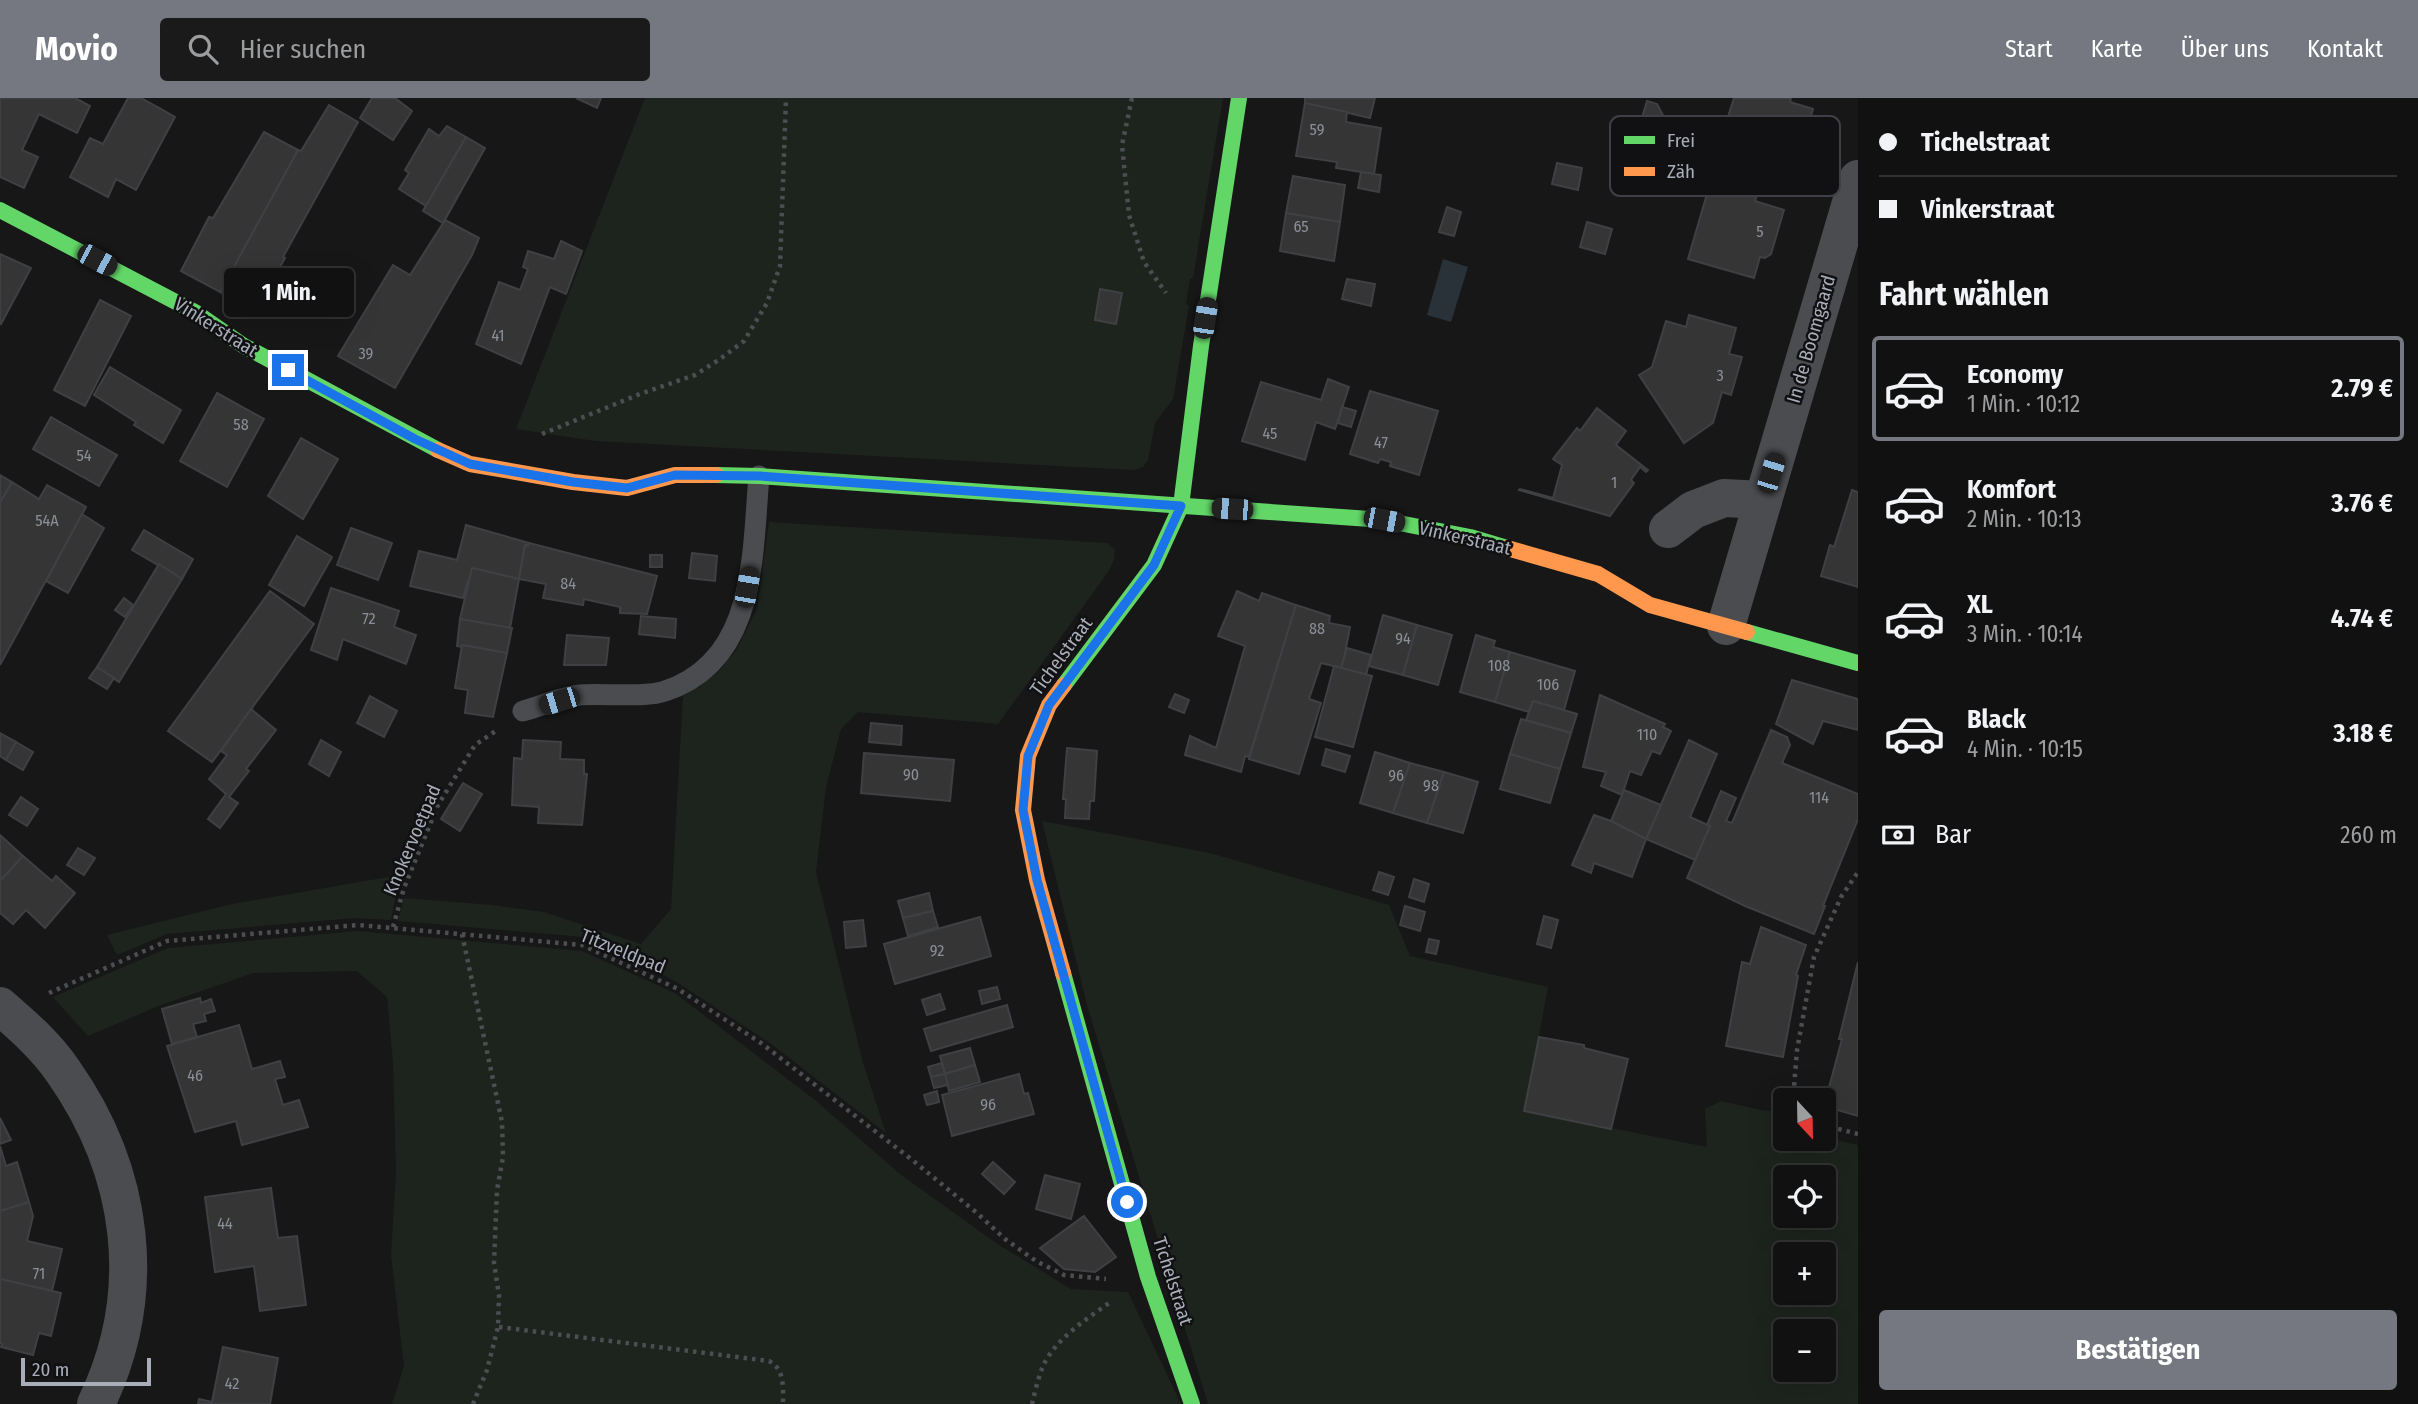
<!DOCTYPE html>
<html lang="de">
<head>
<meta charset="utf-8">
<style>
  body { margin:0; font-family:"Fira Sans Condensed",sans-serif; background:#1a1a1a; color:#f1f3f6; height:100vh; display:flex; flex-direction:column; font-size:26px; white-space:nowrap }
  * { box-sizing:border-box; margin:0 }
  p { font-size:23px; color:#9c9d9f }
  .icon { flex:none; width:38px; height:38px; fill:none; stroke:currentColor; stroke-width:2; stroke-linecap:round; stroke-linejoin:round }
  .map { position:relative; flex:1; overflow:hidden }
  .panel { display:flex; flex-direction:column; background:#111; width:560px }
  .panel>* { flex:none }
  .top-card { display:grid; align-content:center; height:154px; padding:0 21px; background:#111 }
  .needle { width:46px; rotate:158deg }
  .controls { position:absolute; left:1773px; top:990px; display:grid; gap:14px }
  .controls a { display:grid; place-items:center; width:63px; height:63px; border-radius:7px; background:#111; box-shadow:0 7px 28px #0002,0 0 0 2px #303131; font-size:35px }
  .scale { position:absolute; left:21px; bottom:18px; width:130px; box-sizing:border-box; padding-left:7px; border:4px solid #a8adb8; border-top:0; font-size:19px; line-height:24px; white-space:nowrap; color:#a8adb8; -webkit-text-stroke:5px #111113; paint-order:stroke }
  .end { position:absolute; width:32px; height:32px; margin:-16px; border:9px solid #1a73e8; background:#fff; box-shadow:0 0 0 4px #fff }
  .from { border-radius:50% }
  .bubble { position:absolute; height:49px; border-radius:7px; background:#111; box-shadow:0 7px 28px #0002,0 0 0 2px #303131; font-size:23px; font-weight:700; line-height:49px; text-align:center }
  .car { position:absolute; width:21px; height:42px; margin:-21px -10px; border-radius:9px; box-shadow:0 0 5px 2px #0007; background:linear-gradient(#222 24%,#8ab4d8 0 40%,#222 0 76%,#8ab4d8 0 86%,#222 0) }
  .top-card b { display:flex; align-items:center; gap:24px; height:66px; font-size:26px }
  .top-card b+b { border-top:2px solid #303131 }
  .top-card i { width:18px; height:18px; background:#f1f3f6 }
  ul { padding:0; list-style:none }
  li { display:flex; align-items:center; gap:21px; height:105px; margin:0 14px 10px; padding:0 7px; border:4px solid transparent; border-radius:7px }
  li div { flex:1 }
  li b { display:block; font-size:26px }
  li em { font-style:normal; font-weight:700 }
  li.current { border-color:#757880 }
  li>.icon { width:63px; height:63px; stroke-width:1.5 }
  h2 { padding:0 21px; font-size:32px; line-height:84px }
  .pay { display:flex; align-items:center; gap:18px; height:77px; padding:0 21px; font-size:26px }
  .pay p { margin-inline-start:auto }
  .cta { display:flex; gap:14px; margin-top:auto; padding:14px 21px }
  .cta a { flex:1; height:80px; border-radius:7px; background:#757880; color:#fff; font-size:28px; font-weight:700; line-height:80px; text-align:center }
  header { display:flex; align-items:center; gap:42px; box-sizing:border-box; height:98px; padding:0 35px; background:#757880; color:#fff }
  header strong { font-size:33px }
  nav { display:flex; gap:38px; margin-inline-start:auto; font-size:24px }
  .search { width:490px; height:63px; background:#1a1a1a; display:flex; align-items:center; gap:18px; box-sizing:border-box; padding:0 24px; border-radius:7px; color:#9c9d9f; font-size:26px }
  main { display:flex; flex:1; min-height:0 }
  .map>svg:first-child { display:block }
</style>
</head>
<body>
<header>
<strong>Movio</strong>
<div class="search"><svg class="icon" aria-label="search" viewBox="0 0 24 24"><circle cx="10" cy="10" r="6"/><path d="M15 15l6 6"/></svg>Hier suchen</div>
<nav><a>Start</a><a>Karte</a><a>Über uns</a><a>Kontakt</a></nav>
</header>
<main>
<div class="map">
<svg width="1858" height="1306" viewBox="0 0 1858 1306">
  <rect width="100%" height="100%" fill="#171717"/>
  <g fill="#1d241e" fill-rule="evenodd">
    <path d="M645 0H1223L1193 180 1190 181 1186 206 1189 208 1173 301 1155 325 1148 362 1143 369 1133 372 595 343 516 331Z"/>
    <path d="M769 424 1107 445 1115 452 1114 462 1108 474 998 626 858 614 841 631 826 689 816 774 863 965 886 1035 770 945 678 885 649 869 583 839 398 823 404 800 492 807 544 814 641 846 671 811 683 597 699 589 719 573 737 551 757 511Z"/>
    <path d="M1042 723 1210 755 1389 807 1410 858 1548 889 1525 1013 1707 1049 1705 1011 1721 1003 1761 1012 1785 1014V1041H1824V1034L1840 1043 1858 1047V1306H1208L1087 907ZM1785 1080H1824V1118H1785ZM1785 1157H1824V1195H1785ZM1785 1234H1824V1272H1785Z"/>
    <path d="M400 777 404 778 397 791 391 822 355 820 167 836 117 857 107 837 232 806Z"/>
    <path d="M358 833 582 853 675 895 815 1002 900 1076 996 1145 1071 1191 1128 1194 1181 1306H392L404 1268 391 1157 396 1074 393 964 387 899 357 873 253 875 161 907 88 938 53 899 168 850Z"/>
  </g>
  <path fill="#2a3239" d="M1443 161 1468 169 1451 224 1427 217Z"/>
  <g fill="#353536" stroke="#3f4043" stroke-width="2">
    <path d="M0 0H75L90 8 77 35 39 16 22 52 38 59 24 90 0 79Z"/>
    <path d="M128 0H141L175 19 136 92 116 81 108 99 70 79 90 40 103 46Z"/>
    <path d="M372 0H395L412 13 393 42 360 20Z"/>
    <path d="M576 0H601L597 10Z"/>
    <path d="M1305 0H1375L1370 20 1305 5Z"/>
    <path d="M1734 0H1791L1790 4 1813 11 1800 55 1724 31Z"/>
    <path d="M1647 3 1657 6 1664 19 1661 29 1641 23Z"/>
    <path d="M1305 5 1347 14 1346 24 1381 30 1374 76 1336 70 1337 64 1296 58Z"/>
    <path d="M329 7 358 24 283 159 285 160 256 214 220 194 298 52 301 53Z"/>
    <path d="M447 28 466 39 426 108 399 91 409 75 405 72 429 31 439 38Z"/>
    <path d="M264 34 298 52 220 194 181 173 209 119 213 120Z"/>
    <path d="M466 39 485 50 443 125 423 113Z"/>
    <path d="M1557 65 1582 70 1578 92 1552 86Z"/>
    <path d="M1361 74 1381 77 1379 94 1358 90Z"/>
    <path d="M1293 78 1345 87 1340 124 1286 115Z"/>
    <path d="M1732 86 1758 94 1755 103 1784 112 1771 156 1765 160 1760 159 1754 180 1688 161 1709 89 1729 95Z"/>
    <path d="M1447 109 1461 114 1454 138 1439 134Z"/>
    <path d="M1286 115 1340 124 1334 163 1280 153Z"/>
    <path d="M445 122 479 140 472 157 395 290 338 258 393 167 410 177Z"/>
    <path d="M1587 124 1612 131 1605 156 1580 149Z"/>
    <path d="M561 143 582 153 566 196 550 189 521 266 476 246 499 184 520 192 528 171 523 169 528 153 554 161Z"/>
    <path d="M0 156 31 170 1 226 0 225Z"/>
    <path d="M1347 181 1375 186 1371 208 1342 201Z"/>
    <path d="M1100 191 1122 195 1116 226 1095 222Z"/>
    <path d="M100 202 131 218 85 308 54 292Z"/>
    <path d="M1689 217 1736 230 1729 256 1742 259 1731 297 1722 294 1713 325 1684 345 1639 277 1652 269 1666 223 1686 229Z"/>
    <path d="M110 269 181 312 163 345 134 327 136 324 94 297Z"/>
    <path d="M1328 281 1349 289 1335 331 1316 324 1305 362 1242 343 1261 284 1321 302Z"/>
    <path d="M1370 293 1438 313 1419 377 1390 368 1391 364 1380 361 1378 365 1350 356Z"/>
    <path d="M217 295 264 321 227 389 180 363Z"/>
    <path d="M1342 309 1356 313 1351 329 1338 325Z"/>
    <path d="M1597 310 1626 333 1616 347 1648 372 1646 374 1640 369 1631 382 1634 385 1610 418 1519 392 1520 391 1553 400 1562 367 1553 361 1577 330 1580 333Z"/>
    <path d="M51 319 117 357 99 388 33 351Z"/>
    <path d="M301 340 338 361 303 421 268 398Z"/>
    <path d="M0 377 12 384 0 405Z"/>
    <path d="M12 384 39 401 47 387 86 409 0 567V405Z"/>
    <path d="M1852 392 1858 394V489L1821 478 1830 447 1834 449Z"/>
    <path d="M82 416 104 430 68 495 46 483Z"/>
    <path d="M466 427 529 445 528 448 525 447 519 481 472 470 470 483H468L463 500 410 488 419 453 457 462Z"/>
    <path d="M351 430 392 445 378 482 337 467Z"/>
    <path d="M144 432 193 461 182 481 132 452Z"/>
    <path d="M297 438 332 459 304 508 269 487Z"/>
    <path d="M529 445 657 478 647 516 620 515V509L584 501 583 507 543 500 546 486 519 481 525 447 528 448Z"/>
    <path d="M692 455 717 458 715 483 689 480Z"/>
    <rect x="650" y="457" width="12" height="12"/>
    <path d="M159 466 182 481 119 584 97 569Z"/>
    <path d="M472 470 519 481 510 530 460 521Z"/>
    <path d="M331 490 399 513 394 529 416 537 406 566 343 541 337 562 311 552Z"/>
    <path d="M270 493 314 526 212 664 168 633Z"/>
    <path d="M1237 493 1259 503 1262 495 1296 507 1249 659 1245 658 1241 674 1185 657 1190 638 1216 650 1245 548 1218 538Z"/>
    <path d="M124 500 133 507 125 519 115 512Z"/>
    <path d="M1296 507 1330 518 1329 525 1350 529 1342 570 1321 565 1309 601 1321 605 1299 676 1249 661Z"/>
    <path d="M1383 517 1417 527 1403 577 1369 568Z"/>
    <path d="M641 518 676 521 675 540 639 536Z"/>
    <path d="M460 521 512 530 507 555 462 547V549L457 548Z"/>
    <path d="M1417 527 1452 537 1438 587 1403 577Z"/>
    <path d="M567 537 609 540 606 567H564Z"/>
    <path d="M1476 537 1495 543 1493 549 1510 554 1495 604 1460 594Z"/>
    <path d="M462 547 507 555 493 619 465 615 468 592 455 590Z"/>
    <path d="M1347 550 1371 557 1366 577 1341 570Z"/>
    <path d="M1510 554 1575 573 1564 612 1533 603 1529 614 1495 604Z"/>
    <path d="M1334 568 1372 578 1353 649 1315 639Z"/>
    <path d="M97 569 114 580 107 591 89 580Z"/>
    <path d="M1792 582 1858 601V632L1823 623 1813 646 1776 626Z"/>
    <path d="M1175 596 1189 602 1184 615 1169 609Z"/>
    <path d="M1600 597 1665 626 1663 629 1671 633 1660 656 1652 653 1641 677 1630 673 1622 697 1601 688 1606 674 1583 669Z"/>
    <path d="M370 598 397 613 384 639 357 625Z"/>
    <path d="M1533 603 1577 616 1571 635 1526 622Z"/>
    <path d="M251 611 276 632 246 671 249 673 229 699 238 705 220 730 208 721 226 696 209 681 227 657 221 653Z"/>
    <path d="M1521 621 1571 635 1560 671 1510 656Z"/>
    <path d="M871 625 902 628 901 647 869 644Z"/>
    <path d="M1771 632 1787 639 1790 647 1782 665 1858 696V721L1823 808H1825L1814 836 1745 808 1687 780 1710 728 1707 727 1721 693 1736 700 1726 723 1732 725Z"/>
    <path d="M0 635 16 644 6 662 0 658Z"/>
    <path d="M321 642 341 654 329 678 309 666Z"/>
    <path d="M523 642 561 644 560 661 584 662V676H587L582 727 538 725 539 709 512 707 514 660 522 661Z"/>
    <path d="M1689 642 1717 656 1690 719 1710 728 1695 762 1646 741Z"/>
    <path d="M16 644 33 654 23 672 6 662Z"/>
    <path d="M1067 650 1097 653 1094 703H1090L1089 721 1065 720 1066 701H1063Z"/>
    <path d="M1326 651 1350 658 1345 674 1322 667Z"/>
    <path d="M1375 654 1410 665 1393 715 1360 705Z"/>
    <path d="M864 655 954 662 950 703 861 695Z"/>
    <path d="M1510 656 1560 671 1550 705 1500 691Z"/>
    <path d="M1410 665 1444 674 1427 725 1393 715Z"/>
    <path d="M1444 674 1478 684 1463 735 1427 725Z"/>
    <path d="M463 685 482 696 460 733 441 721Z"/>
    <path d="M1624 692 1661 707 1646 741 1611 723Z"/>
    <path d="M21 699 38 711 27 728 9 717Z"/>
    <path d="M1594 717 1611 723 1646 741 1632 779 1594 765 1591 775 1572 767Z"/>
    <path d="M0 737 23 758 0 783Z"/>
    <path d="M78 750 95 760 84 777 67 767Z"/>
    <path d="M23 758 52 783 56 778 75 795 45 830 26 812 13 826 0 815V783Z"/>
    <path d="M1379 774 1394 779 1388 797 1373 792Z"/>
    <path d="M1414 781 1429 786 1424 804 1409 799Z"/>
    <path d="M929 795 933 813 903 820 898 803Z"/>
    <path d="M1405 808 1425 814 1420 833 1400 827Z"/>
    <path d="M933 813 938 829 908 838 903 820Z"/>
    <path d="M1544 818 1558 822 1551 850 1537 846Z"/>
    <path d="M980 819 991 858 895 886 884 846Z"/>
    <path d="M863 822 866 848 846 850 844 824Z"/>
    <path d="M1761 829 1806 847 1796 877 1798 878 1783 959 1726 948 1742 864 1750 866Z"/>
    <path d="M1429 841 1439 843 1436 856 1426 854Z"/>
    <path d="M1858 864V1018L1824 1008 1842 941H1839Z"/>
    <path d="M997 889 1000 901 982 906 979 893Z"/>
    <path d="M940 896 945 911 927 917 922 902Z"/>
    <path d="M200 900 201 905 211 901 215 913 204 916 206 923 193 926 197 939 172 946 162 911Z"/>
    <path d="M1007 907 1013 929 931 953 924 931Z"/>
    <path d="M239 927 252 971 280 963 285 979 275 981 283 1007 299 1002 308 1029 242 1047 236 1023 195 1034 167 948Z"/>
    <path d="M1539 939 1584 947V950L1628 961 1611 1031 1524 1013Z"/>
    <path d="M970 950 975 967 945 976 940 958Z"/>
    <path d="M942 965 945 976 931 979 928 969Z"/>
    <path d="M975 967 980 984 949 993 945 976Z"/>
    <path d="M945 976 948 987 934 990 931 979Z"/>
    <path d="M1019 976 1024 996 1028 995 1034 1016 952 1038 942 997Z"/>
    <path d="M937 993 939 1004 927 1007 924 997Z"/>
    <path d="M0 1020 11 1042 0 1046Z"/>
    <path d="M0 1048 6 1068 17 1064 29 1104 0 1113Z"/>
    <path d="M993 1064 1015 1084 1004 1096 982 1076Z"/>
    <path d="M1045 1077 1080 1086 1071 1121 1036 1111Z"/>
    <path d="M271 1090 278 1140 297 1138 306 1207 260 1213 254 1168 215 1174 205 1099Z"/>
    <path d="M29 1104 33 1118 27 1143 62 1151 52 1193 0 1181V1113Z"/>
    <path d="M1084 1118 1116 1159 1095 1174 1064 1171 1040 1150Z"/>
    <path d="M0 1181 61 1195 51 1238 39 1235 33 1257 1 1249 2 1246 0 1245Z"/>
    <path d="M223 1249 278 1260 270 1306H198L199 1301 212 1304Z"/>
  </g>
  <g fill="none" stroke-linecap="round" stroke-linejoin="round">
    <g stroke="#4d4e52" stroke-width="4.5" stroke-dasharray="3.5 5" stroke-linecap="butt">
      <path d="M1132 0 1122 47 1129 117 1144 164 1166 195"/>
      <path d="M542 336 640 296 695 277 720 261 744 243 767 205 780 168 786 0"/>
      <path d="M393 829 404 790 438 707 475 647 497 632"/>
      <path d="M462 836 502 1024 503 1059 497 1092 494 1165 499 1197 498 1229 487 1272 473 1306"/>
      <path d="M49 895 167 843 359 827 582 847 678 891 761 945 911 1061 977 1115 1005 1141 1036 1163 1064 1177 1106 1181"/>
      <path d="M1801 1003 1794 989 1797 952 1814 859 1841 799 1858 774"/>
      <path d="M1824 1022 1835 1030 1858 1036"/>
      <path d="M499 1229 769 1263C785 1271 783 1290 783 1306"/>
      <path d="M1032 1306C1035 1294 1038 1280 1043 1268 1056 1240 1088 1220 1112 1203"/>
    </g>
    <path stroke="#4b4c50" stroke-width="21" d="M523 613C541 608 561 599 580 597 602 595 647 600 665 593 757 563 752 457 759 378"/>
    <g stroke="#4b4c50" stroke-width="38">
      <path d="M1668 431 1693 412 1724 400 1763 402"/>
      <path d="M1726 528 1858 81"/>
      <path d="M0 908C23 928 46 948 63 973 134 1074 150 1194 96 1306"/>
    </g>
    <g stroke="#63d668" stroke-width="16">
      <path d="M0 112 195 214 244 248 438 352"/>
      <path d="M716 377 759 378 1384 422 1470 439 1507 450"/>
      <path d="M1747 534 1858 565"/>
      <path d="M1064 587 1154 467 1181 408 1201 248 1239 0"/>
      <path d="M1063 875 1148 1179 1192 1306"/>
    </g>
    <g stroke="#ff974d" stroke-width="16">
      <path d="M438 352 470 366 573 384 627 390 675 377H716"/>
      <path d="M1507 450 1598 476 1650 507 1747 534"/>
      <path d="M1063 875 1037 782 1023 712 1028 658 1049 607 1064 587"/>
    </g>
  </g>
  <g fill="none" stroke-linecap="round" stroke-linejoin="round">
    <path stroke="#1a73e8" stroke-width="9" d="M288 272 415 341 470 366 573 384 627 390 675 377 760 378 1181 408 1154 467 1049 607 1028 658 1023 712 1037 782 1127 1104"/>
  </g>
  <g text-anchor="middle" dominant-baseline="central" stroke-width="5" stroke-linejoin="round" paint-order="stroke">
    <g font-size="16" fill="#8b8f98">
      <text x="1317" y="31">59</text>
      <text x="1301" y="128">65</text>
      <text x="1760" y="133">5</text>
      <text x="498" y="237">41</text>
      <text x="366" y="255">39</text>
      <text x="1720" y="277">3</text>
      <text x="241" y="326">58</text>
      <text x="1270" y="335">45</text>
      <text x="1381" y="344">47</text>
      <text x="84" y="357">54</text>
      <text x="1614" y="384">1</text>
      <text x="47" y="422">54A</text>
      <text x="568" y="485">84</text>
      <text x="369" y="520">72</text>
      <text x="1317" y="530">88</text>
      <text x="1403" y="540">94</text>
      <text x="1499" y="567">108</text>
      <text x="1548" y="586">106</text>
      <text x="1647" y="636">110</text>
      <text x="911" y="676">90</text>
      <text x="1396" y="677">96</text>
      <text x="1431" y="687">98</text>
      <text x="1819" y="699">114</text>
      <text x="937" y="852">92</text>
      <text x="195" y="977">46</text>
      <text x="988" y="1006">96</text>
      <text x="225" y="1125">44</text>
      <text x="39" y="1175">71</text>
      <text x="232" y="1285">42</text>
    </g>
    <g font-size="19" fill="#a8adb8" stroke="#111113">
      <text transform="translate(216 229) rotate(32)">Vinkerstraat</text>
      <text transform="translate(1811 241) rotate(-74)">In de Boomgaard</text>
      <text transform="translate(1465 440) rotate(13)">Vinkerstraat</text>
      <text transform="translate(1061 558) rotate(-54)">Tichelstraat</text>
      <text transform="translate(412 742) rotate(-67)">Knokervoetpad</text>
      <text transform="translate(623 853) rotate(22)">Titzveldpad</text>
      <text transform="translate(1173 1183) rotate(72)">Tichelstraat</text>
    </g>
  </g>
  <rect x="1610" y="18" width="230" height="80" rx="10" fill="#111113" stroke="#3e4045" stroke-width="2"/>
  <rect x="1624" y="38" width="31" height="8" fill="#63d668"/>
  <rect x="1624" y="69" width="31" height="9" fill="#ff974d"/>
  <g font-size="19" fill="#a8adb8">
    <text x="1667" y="49">Frei</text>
    <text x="1667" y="80">Zäh</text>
  </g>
</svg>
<div class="controls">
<a><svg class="needle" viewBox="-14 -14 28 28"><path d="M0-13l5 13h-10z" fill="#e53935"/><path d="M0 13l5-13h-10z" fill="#9c9d9f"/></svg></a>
<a><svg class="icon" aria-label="locate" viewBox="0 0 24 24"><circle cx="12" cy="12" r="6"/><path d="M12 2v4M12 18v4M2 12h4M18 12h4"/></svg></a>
<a>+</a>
<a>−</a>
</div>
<div class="scale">20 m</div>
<i class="end from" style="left:1127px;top:1104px"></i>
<i class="end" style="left:288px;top:272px"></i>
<div class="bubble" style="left:224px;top:170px;width:130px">1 Min.</div>
<i class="car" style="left:97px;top:162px;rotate:118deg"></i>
<i class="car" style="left:1205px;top:220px;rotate:9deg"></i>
<i class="car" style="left:1771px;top:375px;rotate:17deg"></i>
<i class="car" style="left:1232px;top:411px;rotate:274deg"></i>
<i class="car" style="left:1384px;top:422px;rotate:101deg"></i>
<i class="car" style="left:747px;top:489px;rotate:10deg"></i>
<i class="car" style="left:559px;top:603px;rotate:253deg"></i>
</div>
<section class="panel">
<div class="top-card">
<b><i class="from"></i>Tichelstraat</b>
<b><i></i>Vinkerstraat</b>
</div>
<h2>Fahrt wählen</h2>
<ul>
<li class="current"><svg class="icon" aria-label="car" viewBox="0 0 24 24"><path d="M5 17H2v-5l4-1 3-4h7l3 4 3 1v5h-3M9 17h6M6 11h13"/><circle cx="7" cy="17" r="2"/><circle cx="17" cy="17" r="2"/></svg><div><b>Economy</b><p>1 Min. · 10:12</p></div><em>2.79 €</em></li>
<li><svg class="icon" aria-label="car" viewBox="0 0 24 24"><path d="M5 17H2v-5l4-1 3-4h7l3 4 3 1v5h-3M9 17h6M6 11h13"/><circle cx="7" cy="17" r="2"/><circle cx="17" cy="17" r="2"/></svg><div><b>Komfort</b><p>2 Min. · 10:13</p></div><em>3.76 €</em></li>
<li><svg class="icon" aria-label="car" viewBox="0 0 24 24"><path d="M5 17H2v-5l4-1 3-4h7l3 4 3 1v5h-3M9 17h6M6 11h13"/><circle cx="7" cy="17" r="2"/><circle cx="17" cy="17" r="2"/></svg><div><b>XL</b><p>3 Min. · 10:14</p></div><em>4.74 €</em></li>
<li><svg class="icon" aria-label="car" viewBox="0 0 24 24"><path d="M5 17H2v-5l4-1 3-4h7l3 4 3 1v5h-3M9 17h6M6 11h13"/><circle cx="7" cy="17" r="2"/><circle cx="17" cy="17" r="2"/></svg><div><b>Black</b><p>4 Min. · 10:15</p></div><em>3.18 €</em></li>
</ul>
<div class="pay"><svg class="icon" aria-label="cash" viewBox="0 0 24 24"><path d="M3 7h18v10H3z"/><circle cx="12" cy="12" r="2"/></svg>Bar<p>260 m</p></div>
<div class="cta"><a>Bestätigen</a></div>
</section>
</main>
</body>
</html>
